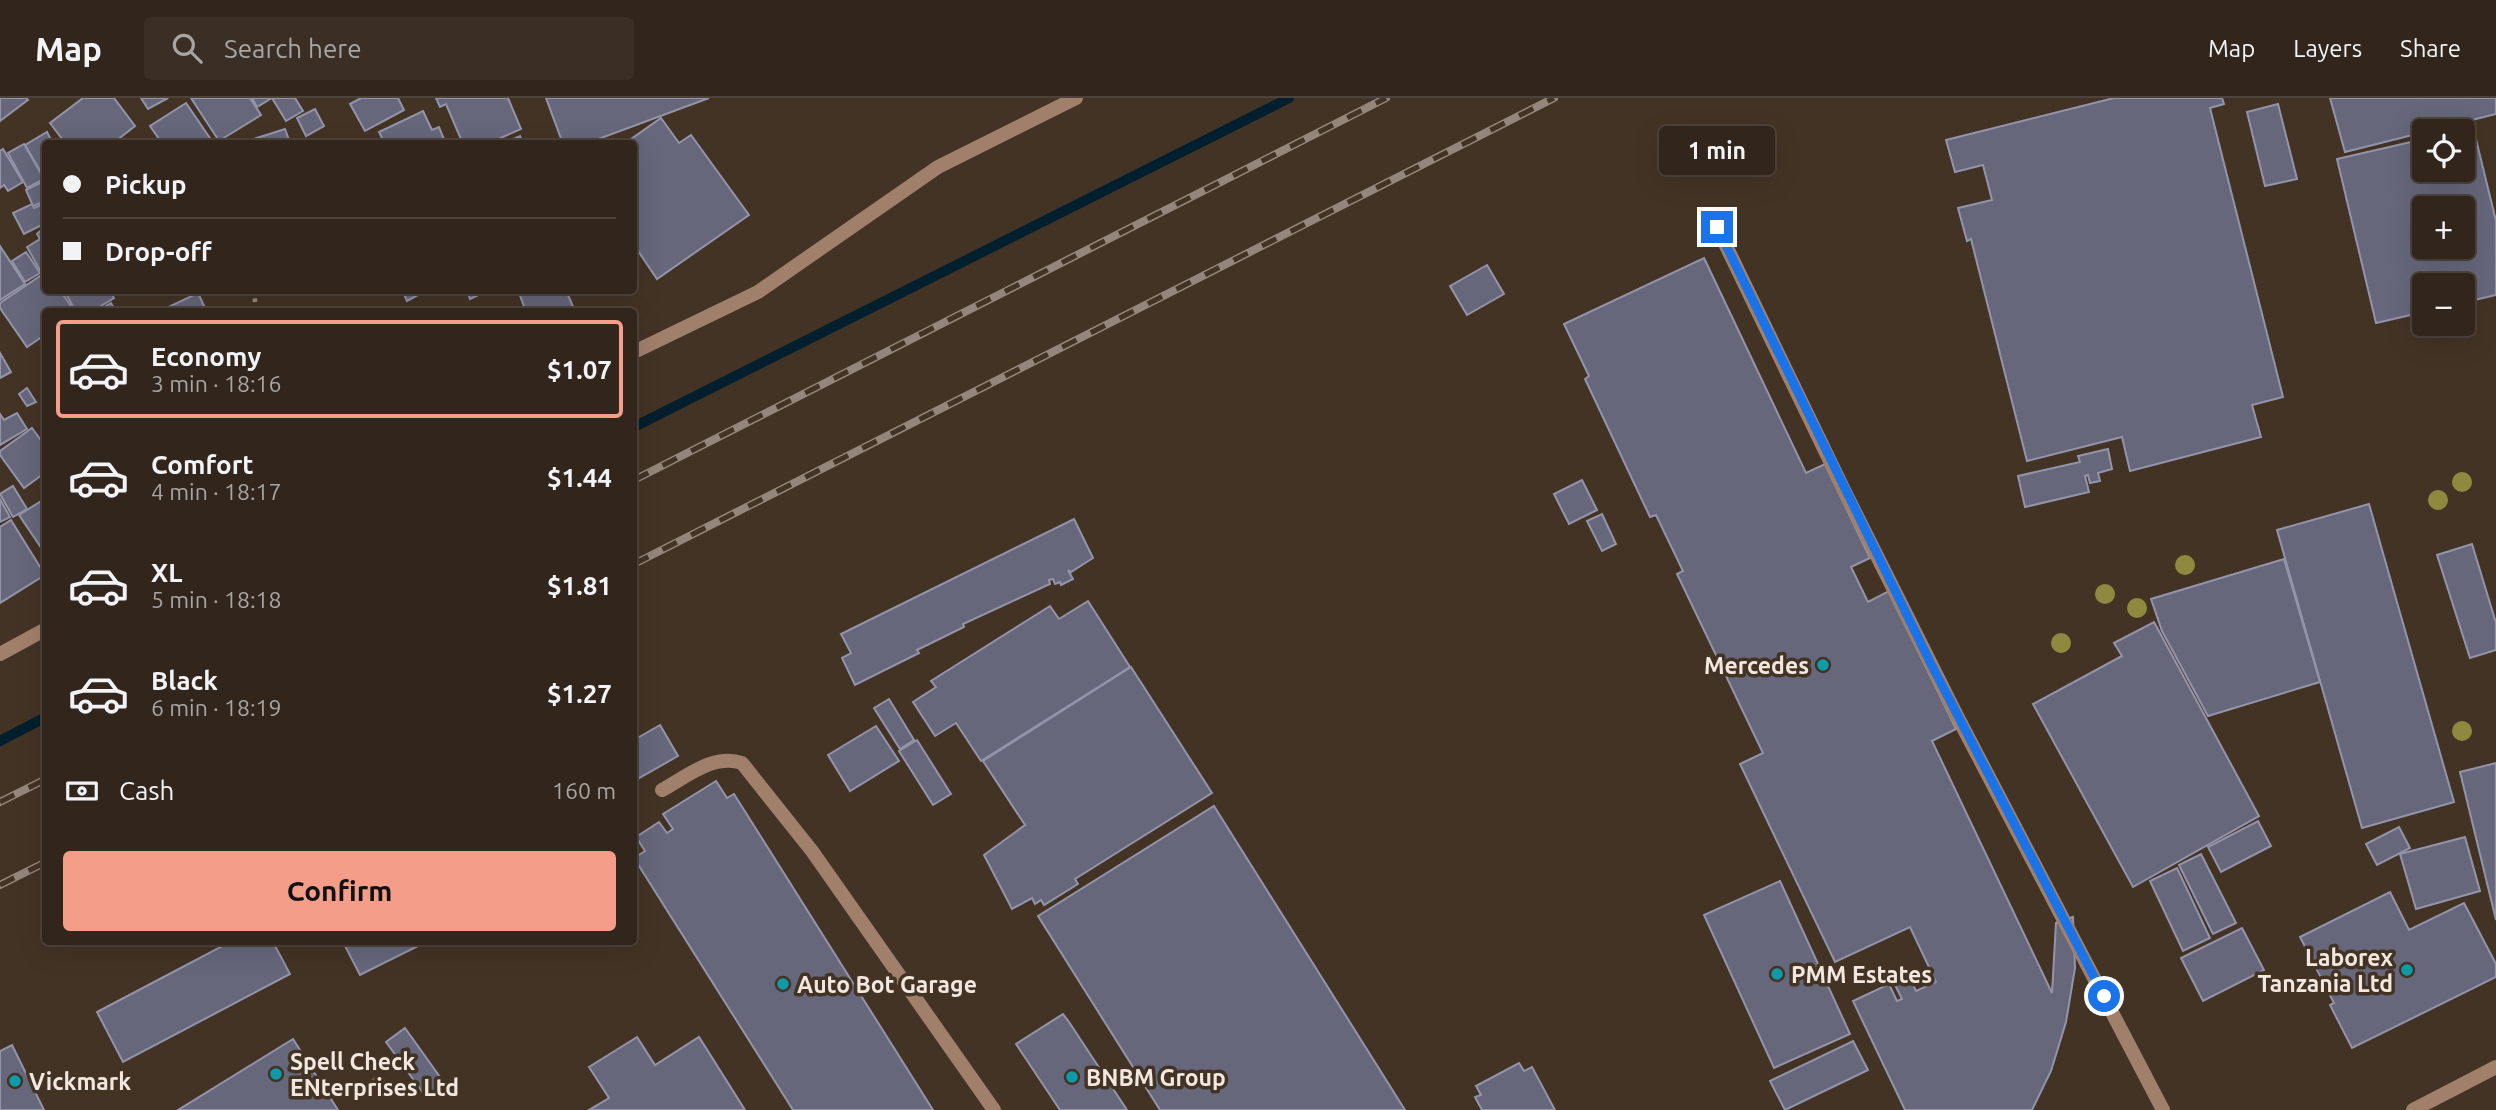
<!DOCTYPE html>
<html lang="en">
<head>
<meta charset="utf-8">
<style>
  body { margin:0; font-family:Ubuntu,sans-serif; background:#3a2e25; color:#f1f3f6; height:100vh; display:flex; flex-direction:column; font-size:26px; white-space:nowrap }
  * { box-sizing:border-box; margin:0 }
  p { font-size:23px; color:#a8a5a3 }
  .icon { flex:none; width:38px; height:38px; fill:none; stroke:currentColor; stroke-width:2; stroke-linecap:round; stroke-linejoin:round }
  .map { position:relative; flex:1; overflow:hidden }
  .details { position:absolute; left:42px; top:210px; width:595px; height:637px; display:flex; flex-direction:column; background:#32261c; border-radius:7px; box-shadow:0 7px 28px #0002,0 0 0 2px #4d433b }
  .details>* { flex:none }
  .hud { position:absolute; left:42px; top:42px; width:595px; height:154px; border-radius:7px; box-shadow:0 7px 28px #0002,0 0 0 2px #4d433b; display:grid; align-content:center; height:154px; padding:0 21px; background:#32261c }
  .tools { position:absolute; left:2412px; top:21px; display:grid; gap:14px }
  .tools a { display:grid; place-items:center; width:63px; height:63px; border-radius:7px; background:#32261c; box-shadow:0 7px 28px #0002,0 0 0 2px #4d433b; font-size:35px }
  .end { position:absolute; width:32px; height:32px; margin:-16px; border:9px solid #1a73e8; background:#fff; box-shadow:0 0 0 4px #fff }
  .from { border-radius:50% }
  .bubble { position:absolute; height:49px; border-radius:7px; background:#32261c; box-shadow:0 7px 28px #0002,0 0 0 2px #4d433b; font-size:23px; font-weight:600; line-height:49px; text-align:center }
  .hud b { display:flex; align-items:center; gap:24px; height:66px; font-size:26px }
  .hud b+b { border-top:2px solid #4d433b }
  .hud i { width:18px; height:18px; background:#f1f3f6 }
  ul { padding:12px 0 0; list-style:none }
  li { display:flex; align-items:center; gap:21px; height:98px; margin:0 14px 10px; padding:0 7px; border:4px solid transparent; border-radius:7px }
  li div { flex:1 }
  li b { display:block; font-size:26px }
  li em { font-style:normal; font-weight:600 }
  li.active { border-color:#f49e89 }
  li>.icon { width:63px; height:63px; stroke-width:1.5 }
  .pay { display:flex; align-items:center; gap:18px; height:77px; padding:0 21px; font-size:26px }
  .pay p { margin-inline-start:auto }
  .action { display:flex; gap:14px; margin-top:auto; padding:14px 21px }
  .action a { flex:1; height:80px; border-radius:7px; background:#f49e89; color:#111; font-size:28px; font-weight:600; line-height:80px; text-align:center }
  header { display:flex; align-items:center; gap:42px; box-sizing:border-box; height:98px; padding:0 35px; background:#32261c; border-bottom:2px solid #4d433b }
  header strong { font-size:33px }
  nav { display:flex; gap:38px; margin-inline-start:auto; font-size:24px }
  .search { width:490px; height:63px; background:#3a2e25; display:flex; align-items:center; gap:18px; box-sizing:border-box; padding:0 24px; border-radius:7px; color:#a8a5a3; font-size:26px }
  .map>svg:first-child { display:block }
</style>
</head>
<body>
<header>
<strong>Map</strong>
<div class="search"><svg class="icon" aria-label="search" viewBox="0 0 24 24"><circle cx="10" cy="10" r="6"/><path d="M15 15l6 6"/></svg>Search here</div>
<nav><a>Map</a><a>Layers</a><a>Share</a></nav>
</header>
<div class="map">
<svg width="2496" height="1012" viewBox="0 0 2496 1012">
  <rect width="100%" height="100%" fill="#433325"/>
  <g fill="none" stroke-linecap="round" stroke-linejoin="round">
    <g stroke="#011f2d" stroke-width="10">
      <path d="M634 329 1289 0"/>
      <path d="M0 643 46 619"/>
    </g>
  </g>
  <g fill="#66677b" stroke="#9394aa" stroke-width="2" fill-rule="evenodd">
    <path d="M0 0H26L28 2 0 23Z"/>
    <path d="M83 0H114L135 28 112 46H66L50 25Z"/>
    <path d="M141 0H168L148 11Z"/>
    <path d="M191 0H250L261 17 219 43Z"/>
    <path d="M252 0H295L303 13 286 23 272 0 257 9Z"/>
    <path d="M361 0H398L404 12 365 33 350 6Z"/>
    <path d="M436 0H508L521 31 487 46H463L446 6 440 9Z"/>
    <path d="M546 0H709L585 46H563Z"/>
    <path d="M2114 0H2222L2224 6 2210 10 2283 299 2252 307 2261 339 2130 373 2122 339 2027 363 1971 141 1967 143 1958 110 1992 102 1983 67 1955 74 1946 42Z"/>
    <path d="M2330 0H2496V16L2345 54Z"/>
    <path d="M186 5 214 46H153L159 41 150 28Z"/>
    <path d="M2278 6 2297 81 2265 88 2247 14Z"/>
    <path d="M315 11 324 28 306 38 297 20Z"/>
    <path d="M423 13 432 32 439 29 446 46H385L379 34Z"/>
    <path d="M661 20 679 45 691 37 749 117 657 181 634 147V46H624Z"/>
    <path d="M2473 29 2496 123V197L2462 205V187H2424V214L2376 225 2337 61 2424 41V72H2462V33H2455ZM2424 110H2462V149H2424Z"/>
    <path d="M285 31 289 42 277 46H238Z"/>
    <path d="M47 34 53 46H46L45 81 25 47Z"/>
    <path d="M520 38 523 46H502Z"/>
    <path d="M24 46 44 81 27 90 8 55Z"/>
    <path d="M3 51 23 84 8 93 4 87 0 90V53Z"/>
    <path d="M46 82V103L33 108 26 92Z"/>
    <path d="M46 105V125L24 136 13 115 32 106 34 110Z"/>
    <path d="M46 128V171L41 174 27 149 40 141 37 136Z"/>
    <path d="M0 148 25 186 0 202Z"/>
    <path d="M26 154 40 175 25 184 12 163Z"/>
    <path d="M1704 160 1806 375 1825 366 1870 460 1851 469 1868 504 1889 493 1956 631 1932 643 2052 895 2056 825 2073 819 2075 870 2066 924 2051 973 2032 1012H1905L1853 903 1889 886 1897 903 1902 901 1894 885 1909 878 1916 893 1936 884 1910 829 1835 864 1740 666 1763 655 1677 476 1683 473 1656 417 1650 419 1585 281 1589 278 1564 226Z"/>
    <path d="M1487 167 1504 196 1467 217 1450 188Z"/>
    <path d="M46 174V192H60L75 214H46V236L27 249 0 210V205Z"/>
    <path d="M64 192H110L114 200 91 214H76Z"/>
    <path d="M402 192H427L407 203Z"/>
    <path d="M467 192H489L470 201Z"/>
    <path d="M518 192H566L574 211 568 214H526Z"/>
    <path d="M198 195 207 214H158Z"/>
    <path d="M111 205 116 214H97Z"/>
    <path d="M0 255 11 274 0 280Z"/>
    <path d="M27 290 36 304 27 308 19 296Z"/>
    <path d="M17 315 27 331 0 347V316L4 322Z"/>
    <path d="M32 330 46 349V374L24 390 0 357V353Z"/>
    <path d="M2108 351 2112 371 2098 375 2100 383 2090 385 2088 377 2085 378 2089 394 2025 409 2018 378 2080 364 2078 358Z"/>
    <path d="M1582 382 1597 412 1569 426 1554 396Z"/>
    <path d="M13 388 27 411 13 419 0 396Z"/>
    <path d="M46 400V457L19 417Z"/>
    <path d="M0 401 10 419 0 424Z"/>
    <path d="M2369 406 2454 704 2362 730 2277 432Z"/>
    <path d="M1602 416 1616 446 1602 453 1587 423Z"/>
    <path d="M1074 421 1093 460 1071 474 1068 472 1073 481 1061 487 1060 484 1055 486 1053 481 1049 482 1050 486 963 526 964 529 917 552 919 555 855 587 842 560 851 555 841 536Z"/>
    <path d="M11 422 45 477 0 505V429Z"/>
    <path d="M2472 446 2496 525V552L2470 560 2437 457Z"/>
    <path d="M2284 461 2320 584 2208 618 2162 533 2151 501Z"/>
    <path d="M1088 503 1130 569 981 663 956 625 935 638 913 604 936 589 931 583 1050 508 1059 521Z"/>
    <path d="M2154 524 2259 718 2133 789 2033 606 2122 558 2114 545Z"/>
    <path d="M1131 569 1212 695 1075 781 1078 786 1044 807 1041 802 1035 806 1032 800 1012 811 984 757 1025 727 983 663Z"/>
    <path d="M889 601 914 642 900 651 874 610Z"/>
    <path d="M660 627 678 658 634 683V642Z"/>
    <path d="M876 628 899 663 850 693 828 657Z"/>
    <path d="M917 642 951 696 933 707 899 653Z"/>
    <path d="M2496 665V822L2460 674Z"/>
    <path d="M716 683 727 700 734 696 933 1012H793L634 760 645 753 636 739 659 724 667 735 673 731 663 716Z"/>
    <path d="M1214 708 1405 1012H1160L1038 818Z"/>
    <path d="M2258 723 2271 748 2221 774 2208 749Z"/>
    <path d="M2399 729 2410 750 2377 767 2366 746Z"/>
    <path d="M2465 739 2480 793 2416 811 2400 756Z"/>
    <path d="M2201 756 2236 825 2213 836 2179 767Z"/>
    <path d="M2177 770 2210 840 2183 853 2150 783Z"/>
    <path d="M1780 783 1850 936 1774 970 1704 817Z"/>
    <path d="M2390 794 2409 832 2464 805 2496 866V879L2352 950 2330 907 2334 905 2300 839Z"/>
    <path d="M2242 830 2264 872 2203 903 2181 860Z"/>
    <path d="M230 844H273L290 876 123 964 97 914Z"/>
    <path d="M343 844H426L360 877Z"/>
    <path d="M1063 916 1069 924 1127 1012H1060L1016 946Z"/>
    <path d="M405 930 445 986 426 999 386 944Z"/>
    <path d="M637 939 655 967 699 939 745 1012H589L609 1000 589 969Z"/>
    <path d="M293 941 338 1012H178Z"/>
    <path d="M1853 943 1868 972 1785 1012 1770 983Z"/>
    <path d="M12 947 44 1012H0V953Z"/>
    <path d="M1519 965 1524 973 1532 969 1555 1012H1482L1475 999 1481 997 1476 988Z"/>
  </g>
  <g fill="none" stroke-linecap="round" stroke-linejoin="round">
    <path stroke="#9a8d81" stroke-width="4.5" stroke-dasharray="3.5 5" stroke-linecap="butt" d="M254 192 256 214"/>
    <g stroke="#a1806b" stroke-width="14">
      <path d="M1717 129 1844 392 1956 616 2163 1012"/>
      <path d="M662 692C686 679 714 655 742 665L812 753 994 1012"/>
    </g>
    <g stroke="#a1806b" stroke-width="14">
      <path d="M634 254 758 194 938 69 1076 0"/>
      <path d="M0 556 46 531"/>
      <path d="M2413 1012 2496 969"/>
    </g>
    <defs>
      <g id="rail">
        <path d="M634 382 1386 0"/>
        <path d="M634 466 1554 0"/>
        <path d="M0 704 46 681"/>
        <path d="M0 787 46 764"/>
      </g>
    </defs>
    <use href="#rail" stroke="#94867b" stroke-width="8"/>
    <use href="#rail" stroke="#433325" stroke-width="5" stroke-dasharray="16" stroke-linecap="butt"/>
  </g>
  <g fill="#8f8940">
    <circle cx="2462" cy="384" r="10"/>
    <circle cx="2438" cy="402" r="10"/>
    <circle cx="2185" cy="467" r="10"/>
    <circle cx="2105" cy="496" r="10"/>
    <circle cx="2137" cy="510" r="10"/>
    <circle cx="2061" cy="545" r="10"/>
    <circle cx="2462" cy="633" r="10"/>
    <circle cx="378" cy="989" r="10"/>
  </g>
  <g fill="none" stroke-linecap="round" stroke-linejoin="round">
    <path stroke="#1a73e8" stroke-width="9" d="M1717 129 1931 566 2104 898"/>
  </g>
  <g fill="#0f9aa8" stroke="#433325" stroke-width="2.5">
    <circle cx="1823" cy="567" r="7"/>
    <circle cx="2407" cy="872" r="7"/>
    <circle cx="1777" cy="876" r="7"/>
    <circle cx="783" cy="886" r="7"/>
    <circle cx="276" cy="976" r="7"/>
    <circle cx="1072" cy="979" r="7"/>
    <circle cx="15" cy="983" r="7"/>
  </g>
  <g text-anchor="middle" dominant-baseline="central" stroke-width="7" stroke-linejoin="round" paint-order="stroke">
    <g font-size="23" font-weight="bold" fill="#f2e8df" stroke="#433325" text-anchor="start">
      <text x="1809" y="567" text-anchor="end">Mercedes</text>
      <text x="2393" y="859" text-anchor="end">Laborex<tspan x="2393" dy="26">Tanzania Ltd</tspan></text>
      <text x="1791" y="876">PMM Estates</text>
      <text x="797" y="886">Auto Bot Garage</text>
      <text x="290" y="963">Spell Check<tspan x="290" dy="26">ENterprises Ltd</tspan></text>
      <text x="1086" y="979">BNBM Group</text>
      <text x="29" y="983">Vickmark</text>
    </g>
  </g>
</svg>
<div class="tools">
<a><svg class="icon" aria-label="locate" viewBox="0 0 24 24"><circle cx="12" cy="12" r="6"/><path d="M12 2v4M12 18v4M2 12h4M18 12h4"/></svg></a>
<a>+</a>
<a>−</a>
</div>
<i class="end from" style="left:2104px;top:898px"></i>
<i class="end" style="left:1717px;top:129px"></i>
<div class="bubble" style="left:1659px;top:28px;width:116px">1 min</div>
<div class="hud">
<b><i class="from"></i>Pickup</b>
<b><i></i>Drop-off</b>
</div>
<section class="details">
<ul>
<li class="active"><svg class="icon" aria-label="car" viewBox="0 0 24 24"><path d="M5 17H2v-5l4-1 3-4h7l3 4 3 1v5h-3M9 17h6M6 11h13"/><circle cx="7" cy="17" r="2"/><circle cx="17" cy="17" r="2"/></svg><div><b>Economy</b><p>3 min · 18:16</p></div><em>$1.07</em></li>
<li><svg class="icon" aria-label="car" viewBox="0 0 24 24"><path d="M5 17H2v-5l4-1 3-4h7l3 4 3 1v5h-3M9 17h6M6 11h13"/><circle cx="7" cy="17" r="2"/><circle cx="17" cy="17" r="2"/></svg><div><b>Comfort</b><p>4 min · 18:17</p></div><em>$1.44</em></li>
<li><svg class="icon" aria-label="car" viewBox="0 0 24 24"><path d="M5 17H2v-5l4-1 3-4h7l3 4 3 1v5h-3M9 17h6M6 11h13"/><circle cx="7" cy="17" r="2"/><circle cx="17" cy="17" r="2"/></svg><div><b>XL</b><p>5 min · 18:18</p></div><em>$1.81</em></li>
<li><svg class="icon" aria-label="car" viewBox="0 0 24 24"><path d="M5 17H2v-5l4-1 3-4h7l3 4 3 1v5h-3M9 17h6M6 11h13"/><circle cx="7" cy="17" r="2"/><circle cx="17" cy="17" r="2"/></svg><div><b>Black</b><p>6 min · 18:19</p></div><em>$1.27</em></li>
</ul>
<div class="pay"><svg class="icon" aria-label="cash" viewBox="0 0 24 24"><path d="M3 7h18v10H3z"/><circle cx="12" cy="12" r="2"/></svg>Cash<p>160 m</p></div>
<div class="action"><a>Confirm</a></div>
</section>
</div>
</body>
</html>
